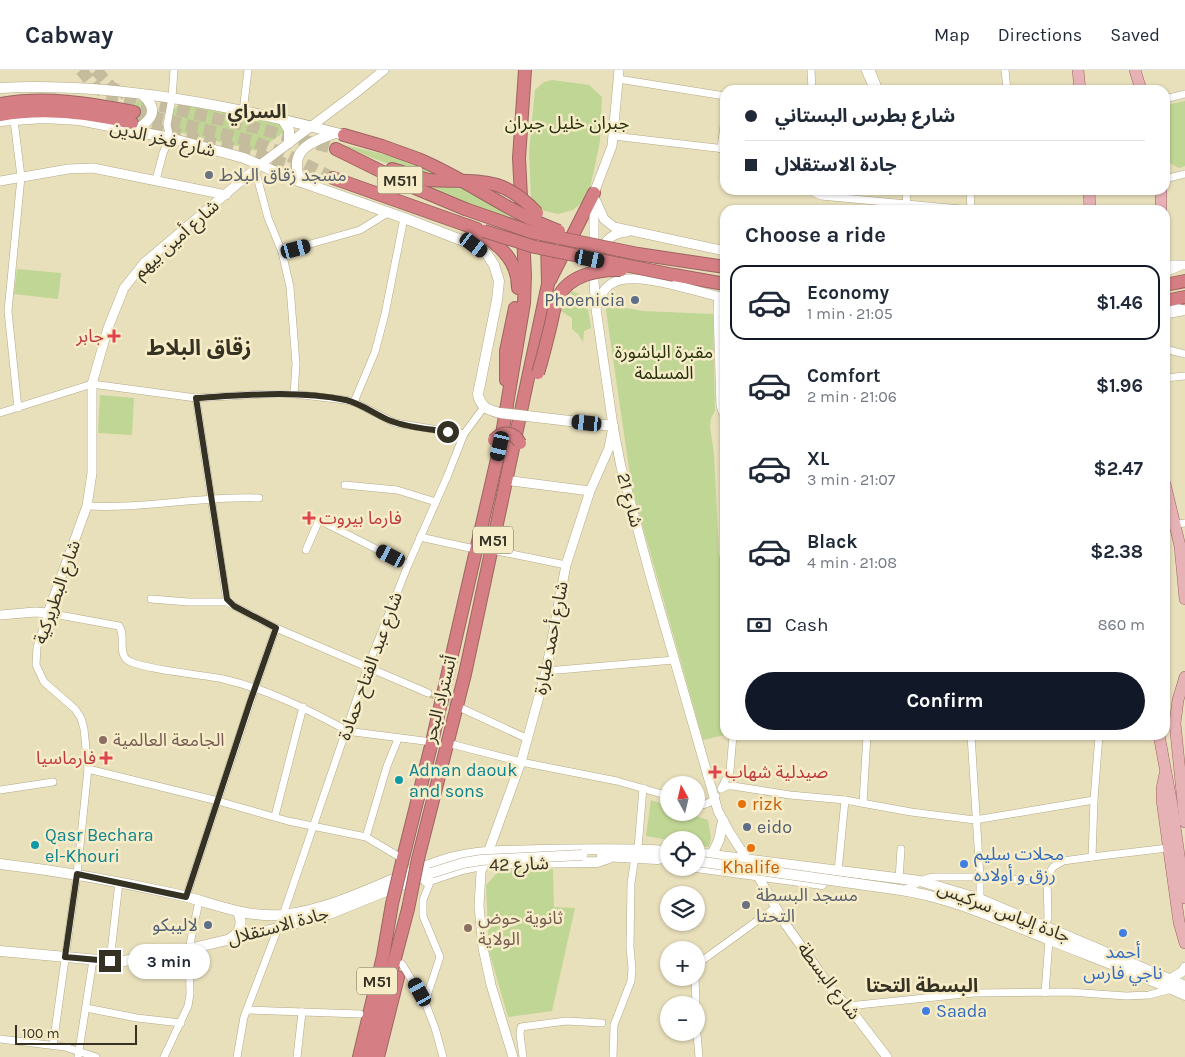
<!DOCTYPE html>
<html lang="en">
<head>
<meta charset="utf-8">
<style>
  body { margin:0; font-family:Karla,"Noto Sans Arabic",sans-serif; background:#f2f2f3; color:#1f2937; height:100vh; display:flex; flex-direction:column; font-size:19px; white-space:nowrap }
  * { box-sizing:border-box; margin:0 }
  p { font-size:16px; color:#747a83 }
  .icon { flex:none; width:28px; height:28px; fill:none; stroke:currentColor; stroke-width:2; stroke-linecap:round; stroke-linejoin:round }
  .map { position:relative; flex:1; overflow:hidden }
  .side { position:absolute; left:720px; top:135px; width:450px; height:535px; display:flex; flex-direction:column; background:#fff; border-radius:15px; box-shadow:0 1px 4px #0004 }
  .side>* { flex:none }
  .top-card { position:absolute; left:720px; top:15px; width:450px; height:110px; border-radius:15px; box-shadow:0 1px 4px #0004; display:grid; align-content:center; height:110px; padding:0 25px; background:#fff }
  .needle { width:32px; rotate:352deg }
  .tools { position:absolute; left:660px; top:706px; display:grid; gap:10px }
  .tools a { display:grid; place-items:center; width:45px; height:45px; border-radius:50%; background:#fff; box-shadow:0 1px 4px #0004; font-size:25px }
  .scale { position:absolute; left:15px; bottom:12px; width:122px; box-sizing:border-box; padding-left:5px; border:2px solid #353224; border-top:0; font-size:14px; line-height:18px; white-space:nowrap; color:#353224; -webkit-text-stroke:4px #f6ecc8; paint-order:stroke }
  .end { position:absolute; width:22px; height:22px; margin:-11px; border:6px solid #353224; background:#fff; box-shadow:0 0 0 2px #fff }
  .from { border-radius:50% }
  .bubble { position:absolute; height:35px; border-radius:18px; background:#fff; box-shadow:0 1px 4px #0004; font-size:16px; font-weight:700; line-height:35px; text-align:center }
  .car { position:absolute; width:15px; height:30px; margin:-15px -8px; border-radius:6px; box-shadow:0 0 4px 1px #0007; background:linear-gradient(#222 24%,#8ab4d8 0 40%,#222 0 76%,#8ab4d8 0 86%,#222 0) }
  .top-card b { display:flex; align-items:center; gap:18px; height:48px; font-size:19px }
  .top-card b+b { border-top:1px solid #e0e1e3 }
  .top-card i { width:12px; height:12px; background:#1f2937 }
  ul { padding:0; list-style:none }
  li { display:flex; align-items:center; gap:15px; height:75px; margin:0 10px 8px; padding:0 15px; border:2px solid transparent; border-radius:15px }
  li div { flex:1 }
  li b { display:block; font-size:19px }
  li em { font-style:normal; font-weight:700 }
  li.active { border-color:#111827 }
  li>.icon { width:45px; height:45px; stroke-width:1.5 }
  h2 { padding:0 25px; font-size:22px; line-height:60px }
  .pay { display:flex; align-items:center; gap:12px; height:55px; padding:0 25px; font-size:19px }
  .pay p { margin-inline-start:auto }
  .action { display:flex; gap:10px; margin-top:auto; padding:10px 25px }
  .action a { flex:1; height:58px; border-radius:30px; background:#111827; color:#fff; font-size:20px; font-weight:700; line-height:58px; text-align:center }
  header { display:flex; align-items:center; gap:30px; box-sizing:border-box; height:70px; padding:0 25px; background:#fff; border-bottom:1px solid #e0e1e3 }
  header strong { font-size:24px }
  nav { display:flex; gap:28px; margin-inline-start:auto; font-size:18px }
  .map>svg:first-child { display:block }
</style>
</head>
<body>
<header>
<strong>Cabway</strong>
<nav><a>Map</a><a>Directions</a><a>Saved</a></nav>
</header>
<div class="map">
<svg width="1185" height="987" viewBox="0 0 1185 987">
  <rect width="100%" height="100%" fill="#e8dfbb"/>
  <g fill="#c0d695">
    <path d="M552 10 589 15 602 27 600 71 591 114 585 130 573 140 558 144 541 140 531 128 529 82 535 20 544 12Z"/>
    <path d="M137 29 143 32 149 40 144 52 132 55Z"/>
    <path d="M1185 31V96L1179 98 1170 93 1165 71V35Z"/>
    <path d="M186 33 282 53 284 55V62L258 81 179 62 173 58 170 44C175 37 178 34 186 33Z"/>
    <path d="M340 74 391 86 441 106C407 102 372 89 340 74Z"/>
    <path d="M410 111 460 116 498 139 536 157 492 143Z"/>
    <path d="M17 199 61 203 58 229 14 224Z"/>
    <path d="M572 221 586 227 591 258 584 261 583 272 578 264 572 259V248L561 241Z"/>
    <path d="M605 234 643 241 713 244 715 341 711 348 710 357 714 383 719 486 725 491V665L703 670 632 418Z"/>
    <path d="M100 325 134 328 132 365 98 363Z"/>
    <path d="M651 730 669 736V742L687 743 708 750 711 768 709 777 696 775V770H669L646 766Z"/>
    <path d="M553 799 554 837 575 838 552 941 508 947 489 881 486 815 497 803 504 800Z"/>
  </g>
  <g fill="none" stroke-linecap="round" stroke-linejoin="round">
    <path stroke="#c4bc9d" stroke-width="7" stroke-dasharray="7 3.5" stroke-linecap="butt" d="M428 623 458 636"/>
    <g stroke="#c4bc9d" stroke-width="12" stroke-dasharray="12 6" stroke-linecap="butt">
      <path d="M81 0 95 17 104 23 257 58 336 79"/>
      <path d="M96 0 111 17 125 24"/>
      <path d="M134 42 255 72 287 85 333 108"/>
      <path d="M134 53 256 84 300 99"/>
    </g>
    <defs>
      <g id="minor">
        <path d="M811 0 812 20"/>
        <path d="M865 0 874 20"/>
        <path d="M871 0 879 20"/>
        <path d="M1005 0 1007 20"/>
        <path d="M618 9 725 26"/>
        <path d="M1165 29 1185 24"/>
        <path d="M243 42 248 0"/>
        <path d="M14 50 21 107 8 241 18 338"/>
        <path d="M613 66 725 79"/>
        <path d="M721 79 725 48"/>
        <path d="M255 99 268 148 282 182 290 217 296 294 294 324"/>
        <path d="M1165 109 1185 104"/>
        <path d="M156 110 163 83 170 68 167 55 172 28 174 0"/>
        <path d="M809 120 821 126 971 140"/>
        <path d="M906 120 907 140"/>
        <path d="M970 120 971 140"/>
        <path d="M282 182 360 160 389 142"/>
        <path d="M718 226 717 240 720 336 722 342 725 344"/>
        <path d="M1165 279 1185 284"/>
        <path d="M1165 308 1185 306"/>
        <path d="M196 328 226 525 228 532 234 536 276 558 428 623"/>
        <path d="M354 332 375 282 385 244 404 148"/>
        <path d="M0 343 92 314 196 328 265 324H294L345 330 354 332 395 353 464 364"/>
        <path d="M345 415 397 420 436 432"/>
        <path d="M87 436C145 439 201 426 259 428"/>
        <path d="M1165 456 1185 453"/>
        <path d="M420 467 470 478"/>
        <path d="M306 480 319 450 408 495"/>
        <path d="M497 481 566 495"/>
        <path d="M151 529 188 532H228"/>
        <path d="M546 601 674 590"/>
        <path d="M463 639 528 669"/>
        <path d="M971 665 980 807V829"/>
        <path d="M447 673 521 692 617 711 669 726"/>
        <path d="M88 699 218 731 288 751 366 767 403 789"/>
        <path d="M722 717 730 701 733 665"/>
        <path d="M721 719 727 716H733L790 725 845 730 911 742 975 750 1094 730"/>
        <path d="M0 720 53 712"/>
        <path d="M863 733 867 665"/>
        <path d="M696 735C703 736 712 733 716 726"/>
        <path d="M275 746 303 637"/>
        <path d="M366 767 387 696 398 669"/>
        <path d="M638 778 643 718"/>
        <path d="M1092 787 1094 730 1099 665"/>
        <path d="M838 801 845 730"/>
        <path d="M899 809 901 779"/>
        <path d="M904 820 928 808 935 807H980L1047 812"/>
        <path d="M186 827 255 618 276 558"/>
        <path d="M283 845 368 596 408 495 447 407 464 364 484 337"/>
        <path d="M1045 856 1048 848 1047 807 1053 797 1063 791 1092 787 1168 778"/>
        <path d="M110 891 119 812"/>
        <path d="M402 894 425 932 435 958 443 987"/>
        <path d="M696 895 776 837"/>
        <path d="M695 908 696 935"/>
        <path d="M1045 923 1049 870"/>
        <path d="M425 932 440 887 423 846V830L431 810"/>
        <path d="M848 936 974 923 1069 922 1126 926 1149 925 1172 919"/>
        <path d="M86 938 137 948 181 953"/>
        <path d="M247 940 360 944"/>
        <path d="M696 953 699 987"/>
        <path d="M0 969 65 977 96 987"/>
        <path d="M53 975 77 804 88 699 84 659 81 648 75 639 44 612 36 595 37 577 48 543 119 556C126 565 118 580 126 589 136 599 205 605 223 609 267 619 307 639 346 660L354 662 432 672"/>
        <path d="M78 987 93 890"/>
        <path d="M164 987 188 936 190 924 189 879 199 831"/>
        <path d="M237 987 244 947 278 858"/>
        <path d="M297 987 302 942"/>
        <path d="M523 987 520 964 521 957 566 951 602 953"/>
        <path d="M613 987 614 955 631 911 632 899 630 877 631 813 635 787"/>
      </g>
      <g id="tertiary">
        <path d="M619 0 612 76 594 123V211L596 239 613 356 621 397 650 505 718 741 730 763 758 806 786 855 836 925 848 936 887 987"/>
        <path d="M0 111 68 99 93 98 226 125"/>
        <path d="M596 131 604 149 614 157 725 181"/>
        <path d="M602 181C605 169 614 163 627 162"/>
        <path d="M1165 193 1169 195H1185"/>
        <path d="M1165 202 1179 196"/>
        <path d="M1165 233 1171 237 1185 240"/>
        <path d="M597 236C600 227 603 219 611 214 633 198 699 223 725 228"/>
        <path d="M1165 244 1182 241"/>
        <path d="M512 411 590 421"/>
        <path d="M0 545 35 542 48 543 87 436 92 403V314L108 258 124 218 144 193 261 94 353 25 384 0"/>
        <path d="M1170 909 1182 902 1185 897"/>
        <path d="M513 987 491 915 483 878 479 836 481 802 521 692 546 601 566 495 590 421 609 378 612 362"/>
      </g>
      <g id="secondary">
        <path d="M0 18C114 12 235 36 344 65"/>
        <path d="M283 50 289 60V73"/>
        <path d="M0 51 44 48 79 50 170 68 244 88 290 108 404 148 474 175 487 184 494 195 499 211 497 230 478 324C480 337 488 340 500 343"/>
        <path d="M134 61C151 51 160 41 143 25"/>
        <path d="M301 112C287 81 310 72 335 63"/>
        <path d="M527 346 613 356"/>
        <path d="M696 783 920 811 980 829 1185 916"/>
        <path d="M712 785 719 770 723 751"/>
        <path d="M602 786 657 789 669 787"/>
        <path d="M511 793 597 792 609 788"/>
        <path d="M0 794C59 801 117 811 175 824 211 832 244 848 282 845 341 839 394 804 450 788 480 780 510 781 540 780 583 779 626 778 669 781"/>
        <path d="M696 797 822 814"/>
        <path d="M426 811 462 799 481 795"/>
        <path d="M894 819C949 826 999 850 1050 870 1095 888 1141 905 1185 925"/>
        <path d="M231 868C241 862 243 853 238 842"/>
        <path d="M0 881 110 891H124L189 879 278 858 329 844 431 803"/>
      </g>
      <g id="primary">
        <path d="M1078 0 1080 20"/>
        <path d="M1135 0 1141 20"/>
        <path d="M1089 120 1090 140"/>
        <path d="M1161 140V120"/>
        <path d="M1165 414 1180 476 1185 529"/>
        <path d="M1185 607 1178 630 1175 653 1185 752"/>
        <path d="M1159 665 1172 735 1185 828"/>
        <path d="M1165 704 1162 718V730L1179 852 1185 873"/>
      </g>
      <g id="motorway">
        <path d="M0 34C45 26 89 33 134 42"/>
        <path d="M0 45C44 37 88 42 132 53"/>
        <path d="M344 65 382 76 418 89"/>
        <path d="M336 79 415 118 465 139"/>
        <path d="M392 99 428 110"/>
        <path d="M333 108 477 159"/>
        <path d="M468 156C494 171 518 186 518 218"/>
        <path d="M674 205 725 214"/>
        <path d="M550 210 594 123"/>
        <path d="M1165 215 1185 211"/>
        <path d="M1165 231 1185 227"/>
        <path d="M506 310V281L515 238"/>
        <path d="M418 789 465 604 548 214 547 169"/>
        <path d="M402 792 432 672 500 376 524 233 525 205 519 88 525 0"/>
        <path d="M359 987 383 886 392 834"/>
        <path d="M369 987 408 839"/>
        <path d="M378 987 398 907"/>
      </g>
    </defs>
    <use href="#minor" stroke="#b4aa88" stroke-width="8"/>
    <use href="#tertiary" stroke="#b4aa88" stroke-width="10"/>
    <use href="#secondary" stroke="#b4aa88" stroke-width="11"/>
    <use href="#primary" stroke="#9d6462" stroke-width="12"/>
    <use href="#motorway" stroke="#9d6462" stroke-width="14"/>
    <use href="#minor" stroke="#fff" stroke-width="7"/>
    <use href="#tertiary" stroke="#fff" stroke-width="9"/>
    <use href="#secondary" stroke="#fff" stroke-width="10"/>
    <use href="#primary" stroke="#e6b2b5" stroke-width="11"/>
    <use href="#motorway" stroke="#d57f84" stroke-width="12"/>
    <defs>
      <g id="secondary-bridge">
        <path d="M500 343 527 346"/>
        <path d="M696 791 894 819"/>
        <path d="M431 803 463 793 481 790 582 785"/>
      </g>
      <g id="motorway-bridge">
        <path d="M418 89C467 109 509 143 559 161"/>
        <path d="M428 110C477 113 500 103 537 143"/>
        <path d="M465 139 531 162 638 184 725 197"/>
        <path d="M484 161 535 177 674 205"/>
        <path d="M538 303C543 287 547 270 551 254 553 246 554 236 558 228 568 205 599 199 621 200"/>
        <path d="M494 370C503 360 514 362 520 373"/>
        <path d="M392 834 402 792"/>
        <path d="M408 839 418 789"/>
      </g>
    </defs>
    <use href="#secondary-bridge" stroke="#b4aa88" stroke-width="11" stroke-linecap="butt"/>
    <use href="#motorway-bridge" stroke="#9d6462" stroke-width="14" stroke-linecap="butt"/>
    <use href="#secondary-bridge" stroke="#fff" stroke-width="10"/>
    <use href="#motorway-bridge" stroke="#d57f84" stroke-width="12"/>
  </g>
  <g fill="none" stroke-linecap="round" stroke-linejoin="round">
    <path stroke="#353224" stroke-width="6" d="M110 891 65 887 77 804 186 827 250 632 276 558 234 536 227 529 196 328C246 325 297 320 346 330 362 334 376 345 391 351 409 358 430 359 448 362"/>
  </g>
  <g fill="#6b7280" stroke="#f6ecc8" stroke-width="2">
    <circle cx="209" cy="105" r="5"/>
    <circle cx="746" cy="835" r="5"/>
  </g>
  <g fill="#5c6f8a" stroke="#f6ecc8" stroke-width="2">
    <circle cx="635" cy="230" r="5"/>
    <circle cx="747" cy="757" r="5"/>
    <circle cx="208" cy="855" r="5"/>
  </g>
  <g fill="#e0444e" stroke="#f6ecc8" stroke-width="2">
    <path d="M111.5 258.5h5v5h5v5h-5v5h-5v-5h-5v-5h5z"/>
    <path d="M306.5 440.5h5v5h5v5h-5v5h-5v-5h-5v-5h5z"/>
    <path d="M103.5 680.5h5v5h5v5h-5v5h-5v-5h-5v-5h5z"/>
    <path d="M712.5 694.5h5v5h5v5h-5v5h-5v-5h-5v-5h5z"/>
  </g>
  <g fill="#8d6e63" stroke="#f6ecc8" stroke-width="2">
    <circle cx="103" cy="670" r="5"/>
    <circle cx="468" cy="858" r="5"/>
  </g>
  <g fill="#0f9aa8" stroke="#f6ecc8" stroke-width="2">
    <circle cx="399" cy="710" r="5"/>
    <circle cx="35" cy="775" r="5"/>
  </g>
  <g fill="#e8710a" stroke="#f6ecc8" stroke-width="2">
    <circle cx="742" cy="734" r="5"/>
    <circle cx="751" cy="778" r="5"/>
  </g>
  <g fill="#3f7fe0" stroke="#f6ecc8" stroke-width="2">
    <circle cx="964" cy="794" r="5"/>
    <circle cx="1123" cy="863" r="5"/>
    <circle cx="926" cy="941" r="5"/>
  </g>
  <g text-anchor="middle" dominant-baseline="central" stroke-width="5" stroke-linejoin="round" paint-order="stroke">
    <g fill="#f6ecc8" stroke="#6f6a55" stroke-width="1">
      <rect x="377.5" y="96.5" width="45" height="27" rx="4"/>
      <rect x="473" y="456.5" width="40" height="27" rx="4"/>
      <rect x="357" y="897.5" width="40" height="27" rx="4"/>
    </g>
    <g font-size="16" font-weight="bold" fill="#353224">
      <text x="400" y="110">M511</text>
      <text x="493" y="470">M51</text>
      <text x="377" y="911">M51</text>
    </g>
    <g font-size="18" fill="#27310d" stroke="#f6ecc8">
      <text x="567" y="53">جبران خليل جبران</text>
      <text x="664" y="282">مقبرة الباشورة<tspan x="664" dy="21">المسلمة</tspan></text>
    </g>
    <g font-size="18" fill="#353224" stroke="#f6ecc8">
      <text transform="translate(163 69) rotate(13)">شارع فخر الدين</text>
      <text transform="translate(176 169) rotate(-42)">شارع أمين بيهم</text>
      <text transform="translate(630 430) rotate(75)">شارع 21</text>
      <text transform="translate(57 522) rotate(-71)">شارع البطريركية</text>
      <text transform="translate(551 568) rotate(-79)">شارع أحمد طبارة</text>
      <text transform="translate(370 596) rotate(-70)">شارع عبد الفتاح حمادة</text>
      <text transform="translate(440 629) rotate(-76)">أتستراد البحر</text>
      <text transform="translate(519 794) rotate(-2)">شارع 42</text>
      <text transform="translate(1004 842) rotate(21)">جادة إلياس سركيس</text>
      <text transform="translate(278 856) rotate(-15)">جادة الاستقلال</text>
      <text transform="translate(829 911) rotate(53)">شارع البسطة</text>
    </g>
    <g font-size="18" fill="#5b616d" stroke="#f6ecc8" text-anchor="start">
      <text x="219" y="105">مسجد زقاق البلاط</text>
      <text x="756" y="825">مسجد البسطة<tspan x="756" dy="21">التحتا</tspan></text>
    </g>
    <g font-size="18" fill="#4e5e75" stroke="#f6ecc8" text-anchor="end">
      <text x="625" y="230">Phoenicia</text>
      <text x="757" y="757" text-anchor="start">eido</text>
      <text x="198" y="855">لاليبكو</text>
    </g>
    <g font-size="18" fill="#be3a42" stroke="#f6ecc8" text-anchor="end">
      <text x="104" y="266">جابر</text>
      <text x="319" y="448" text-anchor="start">فارما بيروت</text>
      <text x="96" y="688">فارماسيا</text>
      <text x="725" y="702" text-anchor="start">صيدلية شهاب</text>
    </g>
    <g font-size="18" fill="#785e54" stroke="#f6ecc8" text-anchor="start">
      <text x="113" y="670">الجامعة العالمية</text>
      <text x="478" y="848">ثانوية حوض<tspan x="478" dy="21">الولاية</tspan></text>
    </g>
    <g font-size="18" fill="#0d838f" stroke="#f6ecc8" text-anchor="start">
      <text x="409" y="700">Adnan daouk<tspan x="409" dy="21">and sons</tspan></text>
      <text x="45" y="765">Qasr Bechara<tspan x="45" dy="21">el-Khouri</tspan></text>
    </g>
    <g font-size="18" fill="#c56008" stroke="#f6ecc8" text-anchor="start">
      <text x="752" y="734">rizk</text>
      <text x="751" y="797" text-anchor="middle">Khalife</text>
    </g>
    <g font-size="18" fill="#366cbe" stroke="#f6ecc8" text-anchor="start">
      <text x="974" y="784">محلات سليم<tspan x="974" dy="21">رزق و أولاده</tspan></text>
      <text x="1123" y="882" text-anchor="middle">أحمد<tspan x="1123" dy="21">ناجي فارس</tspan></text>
      <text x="936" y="941">Saada</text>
    </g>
    <g font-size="19" font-weight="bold" fill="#353224" stroke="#f6ecc8">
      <text x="257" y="42">السراي</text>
      <text x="922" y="916">البسطة التحتا</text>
    </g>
    <g font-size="22" font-weight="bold" fill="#353224" stroke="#f6ecc8">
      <text x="199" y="278">زقاق البلاط</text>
    </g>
  </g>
</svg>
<div class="tools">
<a><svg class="needle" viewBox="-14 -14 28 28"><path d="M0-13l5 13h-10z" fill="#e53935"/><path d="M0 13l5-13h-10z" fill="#747a83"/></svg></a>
<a><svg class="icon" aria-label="locate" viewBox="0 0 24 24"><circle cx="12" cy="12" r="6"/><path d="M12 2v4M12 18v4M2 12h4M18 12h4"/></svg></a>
<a><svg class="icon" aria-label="layers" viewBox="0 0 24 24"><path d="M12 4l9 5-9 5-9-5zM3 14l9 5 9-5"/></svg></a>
<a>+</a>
<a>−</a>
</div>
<div class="scale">100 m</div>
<i class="end from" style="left:448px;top:362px"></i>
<i class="end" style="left:110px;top:891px"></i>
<div class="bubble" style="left:128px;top:874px;width:82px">3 min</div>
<i class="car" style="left:474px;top:175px;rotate:127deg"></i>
<i class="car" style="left:296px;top:179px;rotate:75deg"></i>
<i class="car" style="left:590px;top:189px;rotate:102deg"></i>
<i class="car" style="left:587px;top:353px;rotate:276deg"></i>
<i class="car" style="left:500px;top:376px;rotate:193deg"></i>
<i class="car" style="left:391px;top:486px;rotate:297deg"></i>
<i class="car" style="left:420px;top:922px;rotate:331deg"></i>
<div class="top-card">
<b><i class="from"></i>شارع بطرس البستاني</b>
<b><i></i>جادة الاستقلال</b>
</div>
<section class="side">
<h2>Choose a ride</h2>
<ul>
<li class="active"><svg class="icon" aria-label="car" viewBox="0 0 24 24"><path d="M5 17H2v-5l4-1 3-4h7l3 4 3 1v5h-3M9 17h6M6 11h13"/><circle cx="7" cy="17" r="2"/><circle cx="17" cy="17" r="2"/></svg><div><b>Economy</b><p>1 min · 21:05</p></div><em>$1.46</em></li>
<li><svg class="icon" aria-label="car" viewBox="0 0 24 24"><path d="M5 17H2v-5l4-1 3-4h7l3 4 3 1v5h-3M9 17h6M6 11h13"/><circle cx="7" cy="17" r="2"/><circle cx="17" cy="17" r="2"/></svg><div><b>Comfort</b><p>2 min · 21:06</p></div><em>$1.96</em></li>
<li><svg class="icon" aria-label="car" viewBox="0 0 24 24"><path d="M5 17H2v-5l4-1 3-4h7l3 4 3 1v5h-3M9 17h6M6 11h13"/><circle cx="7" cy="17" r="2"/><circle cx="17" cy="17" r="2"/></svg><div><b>XL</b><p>3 min · 21:07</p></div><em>$2.47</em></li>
<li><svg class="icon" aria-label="car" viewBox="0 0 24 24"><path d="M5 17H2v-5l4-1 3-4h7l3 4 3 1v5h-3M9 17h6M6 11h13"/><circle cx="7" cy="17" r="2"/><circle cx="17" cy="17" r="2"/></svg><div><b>Black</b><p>4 min · 21:08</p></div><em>$2.38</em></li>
</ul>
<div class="pay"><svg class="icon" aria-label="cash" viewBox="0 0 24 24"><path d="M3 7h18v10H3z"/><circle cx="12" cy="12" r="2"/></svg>Cash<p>860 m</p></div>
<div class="action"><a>Confirm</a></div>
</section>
</div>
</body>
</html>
